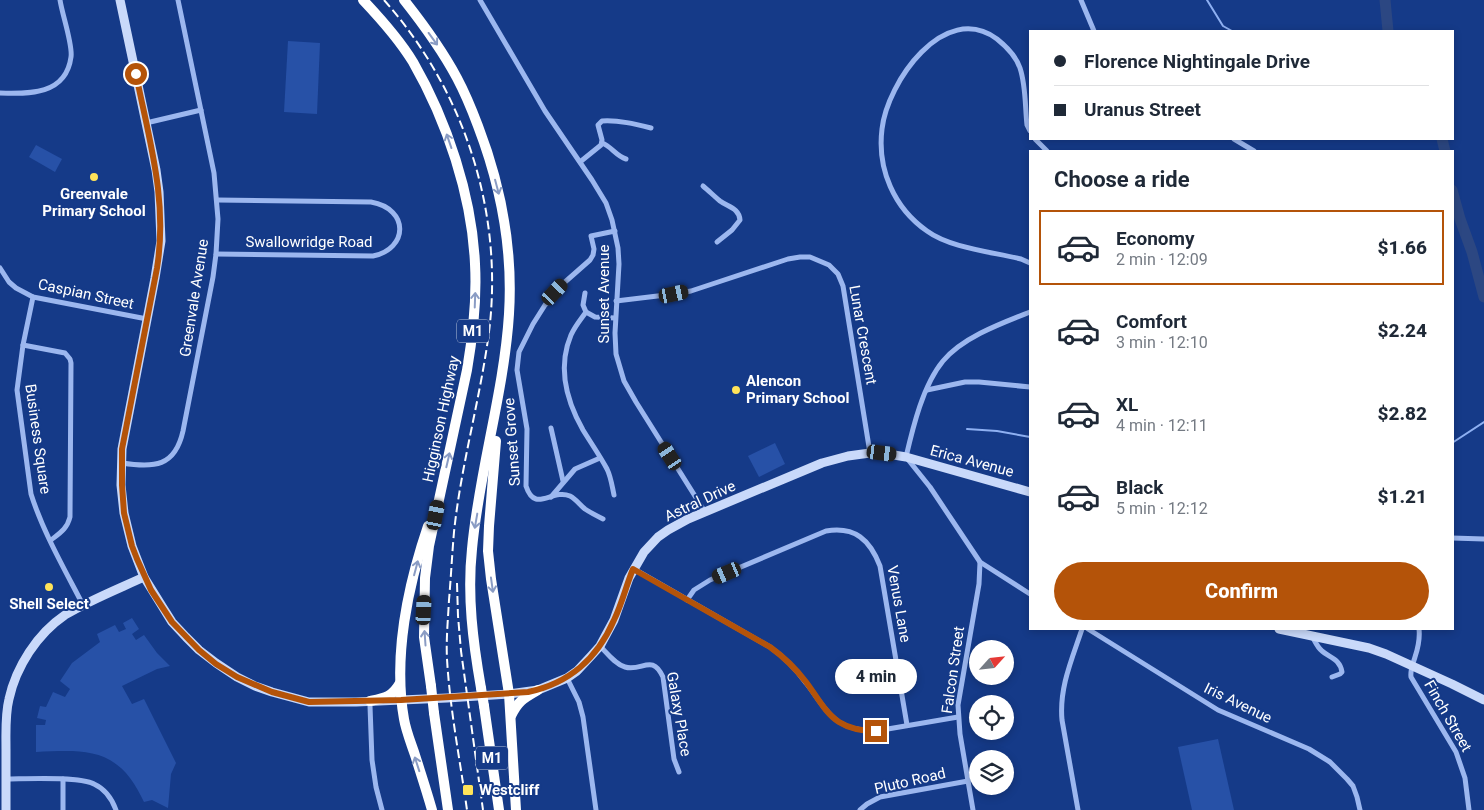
<!DOCTYPE html>
<html lang="en">
<head>
<meta charset="utf-8">
<style>
  body { margin:0; font-family:Roboto,sans-serif; background:#f2f2f3; color:#1f2937; height:100vh; display:flex; flex-direction:column; font-size:19px; white-space:nowrap }
  * { box-sizing:border-box; margin:0 }
  p { font-size:16px; color:#747a83 }
  .icon { flex:none; width:28px; height:28px; fill:none; stroke:currentColor; stroke-width:2; stroke-linecap:round; stroke-linejoin:round }
  .map { position:relative; flex:1; overflow:hidden }
  .side { position:absolute; left:1029px; top:150px; width:425px; height:480px; display:flex; flex-direction:column; background:#fff; border-radius:0px; box-shadow:0 2px 8px #0003 }
  .side>* { flex:none }
  .top-card { position:absolute; left:1029px; top:30px; width:425px; height:110px; border-radius:0px; box-shadow:0 2px 8px #0003; display:grid; align-content:center; height:110px; padding:0 25px; background:#fff }
  .needle { width:32px; rotate:63deg }
  .buttons { position:absolute; left:969px; top:640px; display:grid; gap:10px }
  .buttons a { display:grid; place-items:center; width:45px; height:45px; border-radius:50%; background:#fff; box-shadow:0 2px 8px #0003; font-size:25px }
  .end { position:absolute; width:22px; height:22px; margin:-11px; border:6px solid #b45309; background:#fff; box-shadow:0 0 0 2px #fff }
  .from { border-radius:50% }
  .bubble { position:absolute; height:35px; border-radius:18px; background:#fff; box-shadow:0 2px 8px #0003; font-size:16px; font-weight:800; line-height:35px; text-align:center }
  .car { position:absolute; width:15px; height:30px; margin:-15px -8px; border-radius:6px; box-shadow:0 0 4px 1px #0007; background:linear-gradient(#222 24%,#8ab4d8 0 40%,#222 0 76%,#8ab4d8 0 86%,#222 0) }
  .top-card b { display:flex; align-items:center; gap:18px; height:48px; font-size:19px }
  .top-card b+b { border-top:1px solid #e0e1e3 }
  .top-card i { width:12px; height:12px; background:#1f2937 }
  ul { padding:0; list-style:none }
  li { display:flex; align-items:center; gap:15px; height:75px; margin:0 10px 8px; padding:0 15px; border:2px solid transparent; border-radius:0px }
  li div { flex:1 }
  li b { display:block; font-size:19px }
  li em { font-style:normal; font-weight:800 }
  li.current { border-color:#b45309 }
  li>.icon { width:45px; height:45px; stroke-width:1.5 }
  h2 { padding:0 25px; font-size:22px; line-height:60px }
  .cta { display:flex; gap:10px; margin-top:auto; padding:10px 25px }
  .cta a { flex:1; height:58px; border-radius:30px; background:#b45309; color:#fff; font-size:20px; font-weight:800; line-height:58px; text-align:center }
  .map>svg:first-child { display:block }
</style>
</head>
<body>
<div class="map">
<svg width="1484" height="810" viewBox="0 0 1484 810">
  <rect width="100%" height="100%" fill="#153a88"/>
  <g fill="#2751a7">
    <path d="M288 41 320 43 317 114 284 112Z"/>
    <path d="M36 145 62 159 55 172 29 157Z"/>
    <path d="M775 443 785 464 759 477 748 456Z"/>
    <path d="M132 618 139 629 132 634 136 640 144 635 157 653 170 666 157 669 122 686 132 704 144 699 176 763 171 774 168 808 152 800 144 802C140 794 136 786 130 778 106 746 72 751 36 752V725H45L46 720 37 718 40 706 46 707 53 692 65 697 70 689 60 681 72 663 100 642 97 634 115 625 119 632 126 629 123 623Z"/>
    <path d="M1218 739 1234 810H1192L1178 747Z"/>
  </g>
  <g fill="none" stroke-linecap="round" stroke-linejoin="round">
    <g stroke="#8eb0f2" stroke-width="2">
      <path d="M1207 0 1223 26 1232 31"/>
      <path d="M967 429 997 431 1030 437"/>
      <path d="M1452 443 1484 422"/>
    </g>
    <g stroke="#2c4782" stroke-width="11">
      <path d="M1385 0 1388 31"/>
      <path d="M1442 139 1445 151"/>
      <path d="M1452 190 1460 219 1472 252 1484 297"/>
    </g>
    <g stroke="#9cb7ef" stroke-width="5">
      <path d="M480 0 545 111 592 180 606 203 612 220 618 248 619 264 615 333 616 354 624 381 636 402 705 512"/>
      <path d="M1081 0 1094 31"/>
      <path d="M0 93C29 94 66 95 71 57 73 45 62 14 60 0"/>
      <path d="M146 123 201 110"/>
      <path d="M1030 131 1027 125C1025 107 1026 86 1020 68 1016 56 1007 47 997 39 944 0 887 83 882 129 877 169 894 208 927 231 950 248 993 252 1021 259L1030 263"/>
      <path d="M1035 139 1047 151"/>
      <path d="M1234 139 1254 151"/>
      <path d="M602 143C611 146 616 156 626 159"/>
      <path d="M580 162 601 145 602 140 598 125 602 121C619 120 635 124 651 128"/>
      <path d="M703 186C709 191 714 196 720 201 728 207 739 208 740 220L732 230 717 242"/>
      <path d="M216 254 373 256C408 249 410 209 371 202L217 200"/>
      <path d="M0 268 9 282 16 288 33 297 147 319"/>
      <path d="M585 293 583 305 586 312 595 317 615 318"/>
      <path d="M33 297 23 345 17 390 31 494C43 532 65 570 83 605"/>
      <path d="M616 301 674 294 691 291 788 259 800 257H810L829 265 838 274 843 286 870 453"/>
      <path d="M586 312C581 319 575 326 571 335 557 368 566 400 583 430 591 443 600 456 607 469 611 477 612 486 614 495"/>
      <path d="M1030 312C1002 323 963 337 943 361 923 385 913 427 906 457L930 487 980 562 1030 594"/>
      <path d="M23 345 65 353 70 359 71 363 70 517C67 529 60 533 51 540"/>
      <path d="M927 390 965 382H979L1030 387"/>
      <path d="M551 428 563 481"/>
      <path d="M122 463C154 468 175 467 183 431L213 277 216 254 218 219 214 173 178 0"/>
      <path d="M551 497 575 469 600 458"/>
      <path d="M603 519C597 516 591 513 585 509 580 505 576 499 570 496 552 488 535 514 526 486L527 429 517 370 519 352 533 324 545 305 565 282 590 260 593 255 594 249 591 236 615 231"/>
      <path d="M1452 538 1484 539"/>
      <path d="M634 569 770 647C784 657 796 669 806 683 816 695 825 713 839 722 850 729 863 731 876 731L958 717"/>
      <path d="M687 600 694 590 710 580 826 531C855 526 870 540 880 566L907 725"/>
      <path d="M1088 629 1218 710 1309 749 1330 762 1347 779 1353 786 1357 797 1360 810"/>
      <path d="M1419 629C1420 638 1418 648 1415 657 1413 664 1410 670 1411 677L1456 752 1465 778 1469 810"/>
      <path d="M1312 636C1315 641 1317 647 1322 651 1330 658 1340 659 1342 672L1340 674 1332 677"/>
      <path d="M600 646C607 653 615 664 625 667 642 672 652 653 663 677L674 759 679 772"/>
      <path d="M567 678 579 702 583 717 596 810"/>
      <path d="M370 706 372 760 376 787 382 810"/>
      <path d="M6 779C24 779 80 776 94 784 105 789 112 799 116 810"/>
      <path d="M63 779V810"/>
      <path d="M860 810 867 804 880 797 968 781"/>
      <path d="M973 810 960 734 958 705 979 584 980 562"/>
      <path d="M1078 810 1062 720C1059 688 1072 659 1082 629"/>
    </g>
    <g stroke="#c9d9fa" stroke-width="9">
      <path d="M120 0 156 170 159 192 161 241 155 278 122 449 121 485 124 513 132 546 137 559 144 577 162 606 172 622 186 637 199 650 216 663 237 677 255 686 272 692 309 702H356L447 698 509 694 538 690 567 678 577 671 591 656 600 646 614 620 629 578 644 552 658 537 668 530 688 519 822 463 848 456 870 453H882L906 457 1030 492"/>
      <path d="M1279 629 1369 648 1386 654 1452 684 1484 700"/>
      <path d="M6 810C6 790 6 769 6 749 6 732 5 715 9 699 16 667 37 634 65 615 90 600 118 589 144 577"/>
    </g>
    <g stroke="#fff" stroke-width="10">
      <path d="M363 0C381 19 399 39 413 62 447 121 472 196 475 264 477 300 473 335 467 370L429 546 425 578 424 637 431 686"/>
      <path d="M404 0C423 24 442 50 457 78 465 93 472 110 478 126 501 186 513 250 509 314 504 393 479 471 472 549 467 596 473 642 481 688"/>
      <path d="M496 441 489 526 488 551 491 579 509 694 516 810"/>
      <path d="M428 526C408 585 393 657 404 719 406 731 411 743 415 755 421 774 427 792 432 810"/>
      <path d="M370 701C385 698 392 697 400 683"/>
      <path d="M484 706 499 810"/>
      <path d="M434 713 448 810"/>
      <path d="M511 716C518 701 524 698 538 690"/>
    </g>
    <g stroke="#fff" stroke-width="2" stroke-dasharray="9 4" stroke-linecap="butt">
      <path d="M384 0C464 90 504 212 489 332 480 400 461 465 454 532 452 555 451 577 449 600 448 620 446 639 447 659 450 710 460 760 467 810"/>
      <path d="M457 583 458 616 461 651 483 810"/>
    </g>
    <g stroke="#fff" stroke-width="10">
      <path d="M431 686 434 713"/>
      <path d="M481 688 484 706"/>
    </g>
  </g>
  <defs><path id="oneway-shaft" d="M-6 0H5M1.5-3L5.5 0L1.5 3" fill="none" stroke-width="1.6" stroke-linecap="round" stroke-linejoin="round" transform="scale(1.25)"/></defs>
  <g stroke="#8a9cc4">
    <use href="#oneway-shaft" transform="translate(433 39) rotate(54)"/>
    <use href="#oneway-shaft" transform="translate(449 141) rotate(-109)"/>
    <use href="#oneway-shaft" transform="translate(497 187) rotate(75)"/>
    <use href="#oneway-shaft" transform="translate(475 300) rotate(-88)"/>
    <use href="#oneway-shaft" transform="translate(448 460) rotate(-77)"/>
    <use href="#oneway-shaft" transform="translate(476 521) rotate(100)"/>
    <use href="#oneway-shaft" transform="translate(416 568) rotate(-75)"/>
    <use href="#oneway-shaft" transform="translate(492 585) rotate(82)"/>
    <use href="#oneway-shaft" transform="translate(425 638) rotate(-94)"/>
    <use href="#oneway-shaft" transform="translate(417 764) rotate(-108)"/>
  </g>
  <g fill="none" stroke-linecap="round" stroke-linejoin="round">
    <path stroke="#b45309" stroke-width="6" d="M136 74C149 140 168 200 157 268L122 449V485L124 513 132 546 137 559 151 590 172 622 199 650 216 664 237 677 272 692 309 702 401 700 528 692C570 683 597 659 614 620 622 604 626 586 633 569L770 647C784 657 796 669 806 682 816 695 825 713 839 722 850 729 863 731 876 731"/>
  </g>
  <g fill="#ffe359" stroke="#153a88" stroke-width="2">
    <circle cx="94" cy="177" r="5"/>
    <circle cx="736" cy="390" r="5"/>
    <circle cx="49" cy="587" r="5"/>
    <rect x="462" y="784" width="12" height="12" rx="2.5"/>
  </g>
  <g text-anchor="middle" dominant-baseline="central" stroke-width="4" stroke-linejoin="round" paint-order="stroke">
    <g fill="#153a88" stroke="#b9c4db" stroke-width="1">
      <rect x="457" y="319.5" width="32" height="23" rx="4"/>
      <rect x="476" y="746.5" width="32" height="23" rx="4"/>
    </g>
    <g font-size="14" font-weight="bold" fill="#fff">
      <text x="473" y="331">M1</text>
      <text x="492" y="758">M1</text>
    </g>
    <g font-size="15" font-weight="bold" fill="#fff" stroke="#153a88">
      <text x="94" y="194">Greenvale<tspan x="94" dy="17">Primary School</tspan></text>
      <text x="746" y="381" text-anchor="start">Alencon<tspan x="746" dy="17">Primary School</tspan></text>
      <text x="49" y="604">Shell Select</text>
      <text x="479" y="790" text-anchor="start">Westcliff</text>
    </g>
    <g font-size="15" fill="#fff" stroke="#153a88">
      <text x="309" y="242">Swallowridge Road</text>
      <text transform="translate(86 294) rotate(12)">Caspian Street</text>
      <text transform="translate(604 294) rotate(-90)">Sunset Avenue</text>
      <text transform="translate(194 298) rotate(-81)">Greenvale Avenue</text>
      <text transform="translate(863 335) rotate(80)">Lunar Crescent</text>
      <text transform="translate(441 419) rotate(-78)">Higginson Highway</text>
      <text transform="translate(38 439) rotate(82)">Business Square</text>
      <text transform="translate(512 442) rotate(-94)">Sunset Grove</text>
      <text transform="translate(972 461) rotate(15)">Erica Avenue</text>
      <text transform="translate(700 501) rotate(-25)">Astral Drive</text>
      <text transform="translate(899 604) rotate(80)">Venus Lane</text>
      <text transform="translate(953 670) rotate(-82)">Falcon Street</text>
      <text transform="translate(1238 703) rotate(26)">Iris Avenue</text>
      <text transform="translate(679 714) rotate(80)">Galaxy Place</text>
      <text transform="translate(1448 716) rotate(60)">Finch Street</text>
      <text transform="translate(910 781) rotate(-13)">Pluto Road</text>
    </g>
  </g>
</svg>
<div class="buttons">
<a><svg class="needle" viewBox="-14 -14 28 28"><path d="M0-13l5 13h-10z" fill="#e53935"/><path d="M0 13l5-13h-10z" fill="#747a83"/></svg></a>
<a><svg class="icon" aria-label="locate" viewBox="0 0 24 24"><circle cx="12" cy="12" r="6"/><path d="M12 2v4M12 18v4M2 12h4M18 12h4"/></svg></a>
<a><svg class="icon" aria-label="layers" viewBox="0 0 24 24"><path d="M12 4l9 5-9 5-9-5zM3 14l9 5 9-5"/></svg></a>
</div>
<i class="end from" style="left:136px;top:74px"></i>
<i class="end" style="left:876px;top:731px"></i>
<div class="bubble" style="left:835px;top:659px;width:82px">4 min</div>
<i class="car" style="left:555px;top:292px;rotate:43deg"></i>
<i class="car" style="left:674px;top:294px;rotate:78deg"></i>
<i class="car" style="left:882px;top:453px;rotate:97deg"></i>
<i class="car" style="left:670px;top:456px;rotate:327deg"></i>
<i class="car" style="left:436px;top:515px;rotate:11deg"></i>
<i class="car" style="left:727px;top:573px;rotate:247deg"></i>
<i class="car" style="left:424px;top:610px;rotate:3deg"></i>
<div class="top-card">
<b><i class="from"></i>Florence Nightingale Drive</b>
<b><i></i>Uranus Street</b>
</div>
<section class="side">
<h2>Choose a ride</h2>
<ul>
<li class="current"><svg class="icon" aria-label="car" viewBox="0 0 24 24"><path d="M5 17H2v-5l4-1 3-4h7l3 4 3 1v5h-3M9 17h6M6 11h13"/><circle cx="7" cy="17" r="2"/><circle cx="17" cy="17" r="2"/></svg><div><b>Economy</b><p>2 min · 12:09</p></div><em>$1.66</em></li>
<li><svg class="icon" aria-label="car" viewBox="0 0 24 24"><path d="M5 17H2v-5l4-1 3-4h7l3 4 3 1v5h-3M9 17h6M6 11h13"/><circle cx="7" cy="17" r="2"/><circle cx="17" cy="17" r="2"/></svg><div><b>Comfort</b><p>3 min · 12:10</p></div><em>$2.24</em></li>
<li><svg class="icon" aria-label="car" viewBox="0 0 24 24"><path d="M5 17H2v-5l4-1 3-4h7l3 4 3 1v5h-3M9 17h6M6 11h13"/><circle cx="7" cy="17" r="2"/><circle cx="17" cy="17" r="2"/></svg><div><b>XL</b><p>4 min · 12:11</p></div><em>$2.82</em></li>
<li><svg class="icon" aria-label="car" viewBox="0 0 24 24"><path d="M5 17H2v-5l4-1 3-4h7l3 4 3 1v5h-3M9 17h6M6 11h13"/><circle cx="7" cy="17" r="2"/><circle cx="17" cy="17" r="2"/></svg><div><b>Black</b><p>5 min · 12:12</p></div><em>$1.21</em></li>
</ul>
<div class="cta"><a>Confirm</a></div>
</section>
</div>
</body>
</html>
